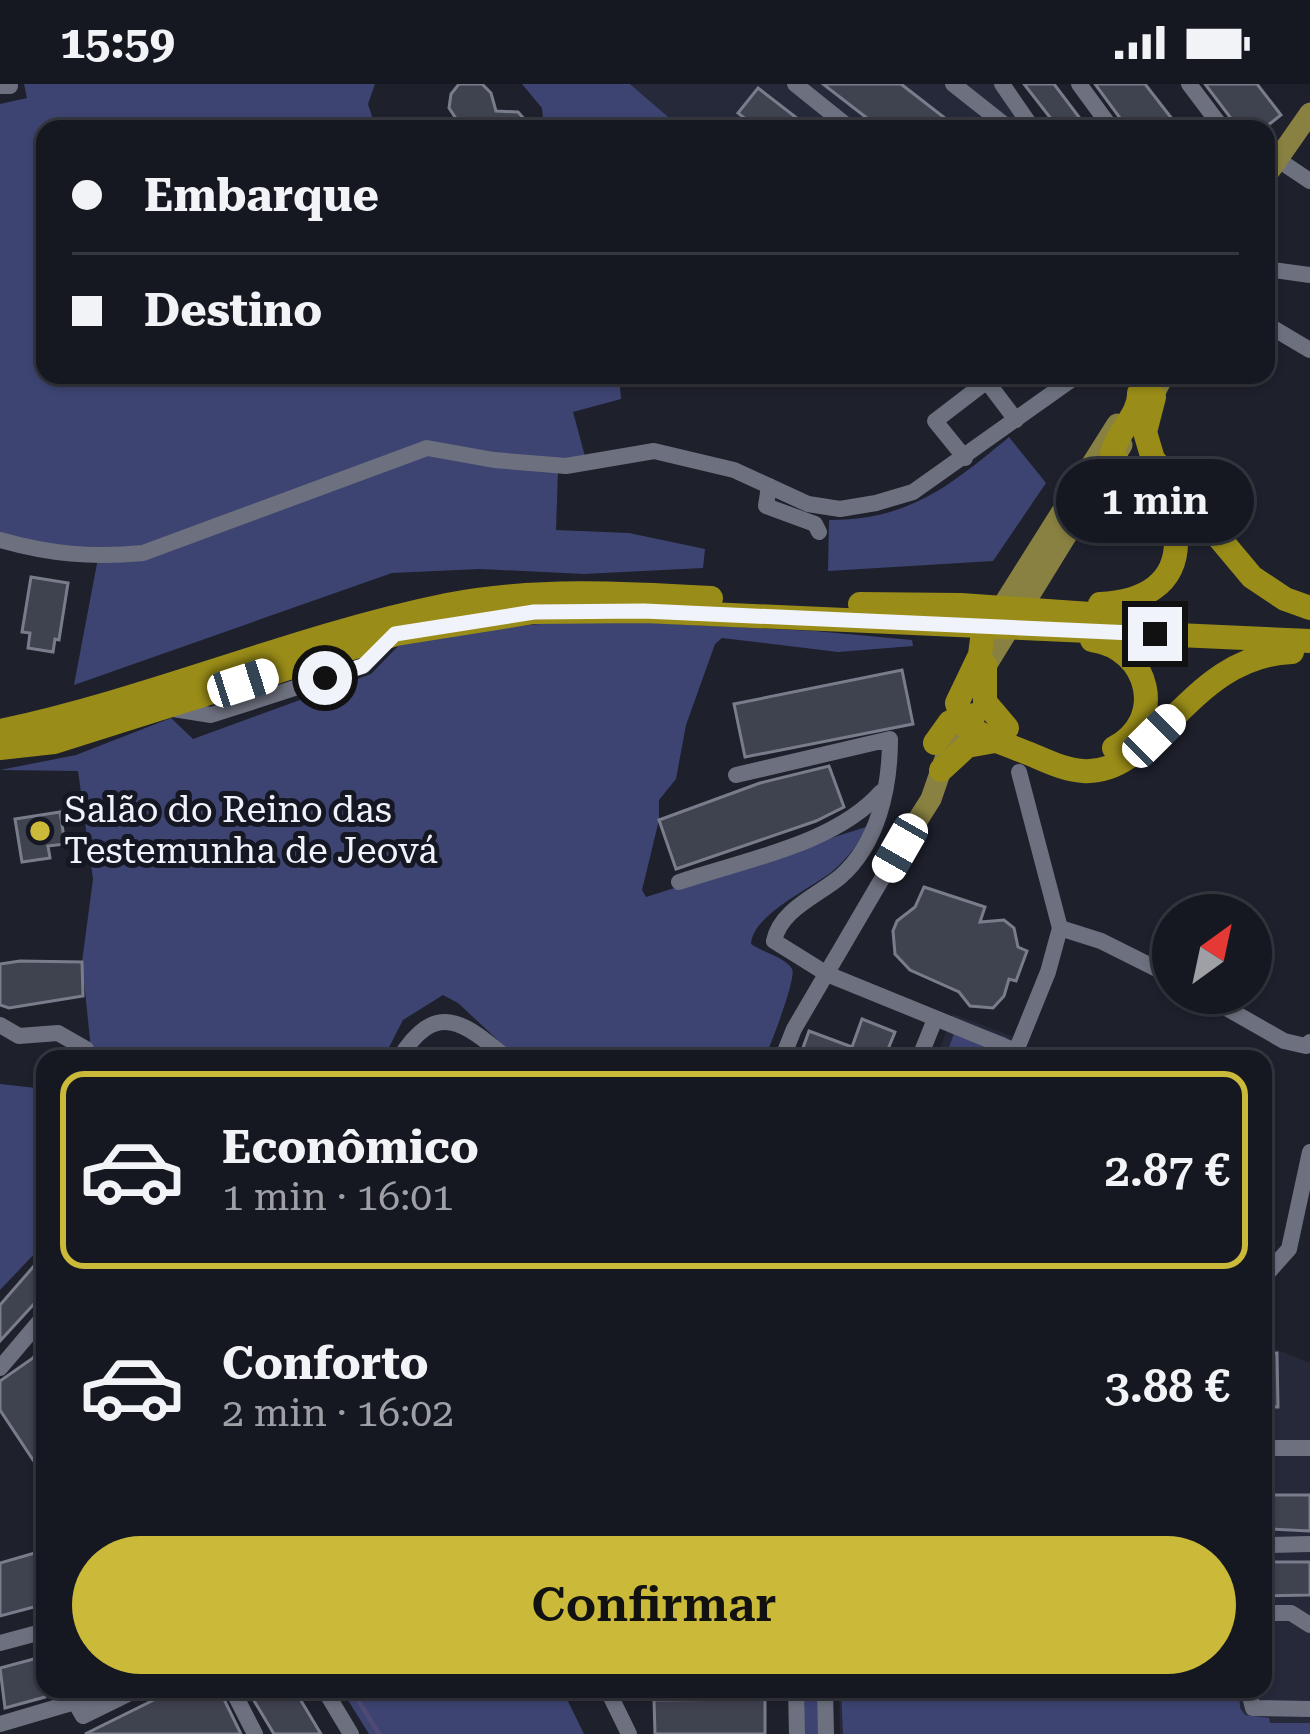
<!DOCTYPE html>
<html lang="pt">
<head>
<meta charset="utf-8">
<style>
  body { margin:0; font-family:"Roboto Serif",serif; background:#23252e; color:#f1f3f6; height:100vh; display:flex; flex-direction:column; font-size:45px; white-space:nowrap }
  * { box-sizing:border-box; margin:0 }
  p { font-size:39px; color:#9ea0a5 }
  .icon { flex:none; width:66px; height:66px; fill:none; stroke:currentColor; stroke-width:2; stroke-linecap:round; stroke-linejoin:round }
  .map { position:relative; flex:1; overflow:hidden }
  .sheet { position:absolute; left:36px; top:966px; width:1236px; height:648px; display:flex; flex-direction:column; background:#161821; border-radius:24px; box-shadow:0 3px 9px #0004,0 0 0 3px #35373f }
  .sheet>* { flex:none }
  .guide { position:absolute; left:36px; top:36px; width:1239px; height:264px; border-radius:24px; box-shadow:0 3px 9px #0004,0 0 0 3px #35373f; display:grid; align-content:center; height:264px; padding:0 36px; background:#161821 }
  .needle { width:78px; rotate:33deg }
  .buttons { position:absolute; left:1152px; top:810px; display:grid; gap:24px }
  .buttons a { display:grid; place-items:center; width:120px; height:120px; border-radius:50%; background:#161821; box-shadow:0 3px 9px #0004,0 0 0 3px #35373f; font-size:60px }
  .end { position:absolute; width:54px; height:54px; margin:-27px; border:15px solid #f1f3fb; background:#111; box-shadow:0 0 0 6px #111 }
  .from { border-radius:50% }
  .bubble { position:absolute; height:84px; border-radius:42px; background:#161821; box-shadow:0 3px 9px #0004,0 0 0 3px #35373f; font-size:39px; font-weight:600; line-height:84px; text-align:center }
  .car { position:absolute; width:36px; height:72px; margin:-36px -18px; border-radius:15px; box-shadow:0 0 9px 3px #0007; background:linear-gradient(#fff 24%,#345 0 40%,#fff 0 76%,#345 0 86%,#fff 0) }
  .guide b { display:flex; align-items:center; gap:42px; height:114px; font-size:45px }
  .guide b+b { border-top:3px solid #35373f }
  .guide i { width:30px; height:30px; background:#f1f3f6 }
  ul { padding:21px 0 0; list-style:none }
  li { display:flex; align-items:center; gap:36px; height:198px; margin:0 24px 18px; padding:0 12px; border:6px solid transparent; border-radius:24px }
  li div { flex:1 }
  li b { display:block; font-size:45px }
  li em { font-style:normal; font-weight:600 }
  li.on { border-color:#cbba39 }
  li>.icon { width:108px; height:108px; stroke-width:1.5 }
  .primary-button { display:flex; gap:24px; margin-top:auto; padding:24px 36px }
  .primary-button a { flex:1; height:138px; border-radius:72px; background:#cbba39; color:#111; font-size:48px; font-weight:600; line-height:138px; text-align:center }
  .status { display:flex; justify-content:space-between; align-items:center; height:84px; padding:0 60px; background:#161821; direction:ltr }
  .status svg { height:33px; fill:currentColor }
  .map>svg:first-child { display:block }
</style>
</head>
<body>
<div class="status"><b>15:59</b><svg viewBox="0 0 49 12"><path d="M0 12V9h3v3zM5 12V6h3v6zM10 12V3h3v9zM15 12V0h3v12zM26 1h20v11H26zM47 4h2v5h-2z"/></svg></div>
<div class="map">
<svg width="1310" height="1650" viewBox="0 0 1310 1650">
  <rect width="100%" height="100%" fill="#1e202c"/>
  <g fill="#26293a">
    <path d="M630 0H1002L1033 45H682Z"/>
    <path d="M953 930 1017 954 1009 975H936Z"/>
    <path d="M1263 1260 1310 1279V1650H840L839 1605H1263Z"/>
  </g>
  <g fill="#3d4471">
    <path d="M24 0H375L368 20 376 45H45V291H619L621 315 573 328 586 376 558 386 556 446 629 449 705 465 703 484 584 490 480 485 392 489 74 601 98 474 0 456V20L27 14Z"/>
    <path d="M522 0H630L682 45H544L542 24Z"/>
    <path d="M1009 353 1046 399 993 477 828 487 829 436C909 436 950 402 1009 353Z"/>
    <path d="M630 538 815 547 912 556 913 562 838 568 722 554 715 560 686 641 676 695 659 716V736L642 806 646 813 869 742C860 757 848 774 834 786 811 805 753 830 751 860 762 868 785 873 792 885 797 893 771 961 764 975H518L458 919 443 911 403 936 383 975H92L82 878 93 795 78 687 0 686 76 671 171 634 193 655 371 590 405 555 548 539Z"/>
    <path d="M959 936 1007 954 999 975H973L948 966Z"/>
    <path d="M0 1000 45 1005V1169L39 1165 0 1206Z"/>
    <path d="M341 1605H562L584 1650H369Z"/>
    <path d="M802 1605H818V1650H803Z"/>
    <path d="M841 1605H1239L1240 1624 1245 1631 1269 1634 1270 1639H1310V1650H843Z"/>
  </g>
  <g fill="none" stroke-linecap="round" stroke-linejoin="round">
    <path stroke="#4e4a73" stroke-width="4.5" d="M351 1605 379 1650"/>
  </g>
  <g fill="#3f424f" stroke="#797d8b" stroke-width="3">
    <path d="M459 0H482L491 9 496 27 518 28 533 45H472L471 41 457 36 449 24 451 10Z"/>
    <path d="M823 0H901L959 45H881Z"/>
    <path d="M1024 0H1054L1088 45H1059Z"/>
    <path d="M1095 0H1145L1180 45H1128Z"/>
    <path d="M1205 0H1257L1281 31 1263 45H1239Z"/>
    <path d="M758 4 811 45H758L738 29Z"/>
    <path d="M31 493 68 499 59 556 55 555 53 568 28 564 30 549 22 548Z"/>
    <path d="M902 586 913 640 745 673 734 620Z"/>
    <path d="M829 682 844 723 816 737 676 785 659 736 760 699Z"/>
    <path d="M60 728 65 760 48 762 50 774 22 778 15 735Z"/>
    <path d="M924 803 985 823 980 838 1004 836 1014 844 1018 863 1027 867 1016 897 1009 895 1004 912 993 924 970 922 959 908 910 886 895 870 893 847 897 837 915 823Z"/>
    <path d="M20 877 82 878 83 912 9 924 0 921V880Z"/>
    <path d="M862 935 895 948 884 975H799L809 947 852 963Z"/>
    <path d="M34 1182 45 1192V1208L0 1257V1221Z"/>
    <path d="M45 1258V1394L0 1326V1297L33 1274Z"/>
    <path d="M1277 1269 1278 1323H1263V1270Z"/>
    <path d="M1268 1411H1310V1447L1269 1445Z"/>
    <path d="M45 1466V1520L0 1532V1479Z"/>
    <path d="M1263 1478H1310V1511L1263 1512Z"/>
    <path d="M45 1572V1613L5 1624 0 1584Z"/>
    <path d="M176 1605H219L241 1650H85Z"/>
    <path d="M247 1605H294L321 1650H274Z"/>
    <path d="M765 1615V1650H655L654 1616Z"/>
  </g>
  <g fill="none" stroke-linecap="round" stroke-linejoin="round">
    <g stroke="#6d707e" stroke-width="16">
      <path d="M795 0 851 45"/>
      <path d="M953 0 1010 45"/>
      <path d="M1002 0 1033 45"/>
      <path d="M1079 0 1112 45"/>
      <path d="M1189 0 1223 45"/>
      <path d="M0 2H10"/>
      <path d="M1277 75 1310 97"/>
      <path d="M1266 185 1310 191"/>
      <path d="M1266 240 1310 266"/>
      <path d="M982 291 1016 336"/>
      <path d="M965 374 935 337 995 291"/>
      <path d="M769 402 766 422 815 440 819 448"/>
      <path d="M0 456C49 470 92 474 143 469L427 364 494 376 566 382 654 367 734 386 808 420 840 425 876 419 913 408 1078 291"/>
      <path d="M167 624 211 631 363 582 386 558"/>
      <path d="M736 691 890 655C890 704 878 760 840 793 817 812 780 826 774 857L827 890 1016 967 1048 888 1060 844 1019 688"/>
      <path d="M679 798C744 776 835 760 881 708"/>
      <path d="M1060 844 1101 857 1173 893"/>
      <path d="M1200 909 1284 957 1306 962 1310 958"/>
      <path d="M0 941 19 952 58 949 86 965 85 975"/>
      <path d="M399 975C436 914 465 939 508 975"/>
      <path d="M782 975 794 945 900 764"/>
      <path d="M919 975 935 935"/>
      <path d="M1263 1194 1289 1165 1310 1068"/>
      <path d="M0 1284 45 1231"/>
      <path d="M1263 1364H1310"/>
      <path d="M1263 1456 1271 1461 1310 1460"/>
      <path d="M1263 1529H1291L1310 1541"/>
      <path d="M0 1559 45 1547"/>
      <path d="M232 1605 255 1650"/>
      <path d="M324 1605 351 1650"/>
      <path d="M607 1605 629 1650"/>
      <path d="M796 1605 797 1650"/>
      <path d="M825 1605 826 1650"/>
      <path d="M1248 1605 1253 1624 1310 1625"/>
      <path d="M75 1618 83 1632 138 1605"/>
      <path d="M0 1640 119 1605"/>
    </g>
    <g stroke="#888141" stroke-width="21">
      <path d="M1266 92 1310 29"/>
      <path d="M1146 325 1164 291"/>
      <path d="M993 537 1117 340"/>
      <path d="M978 595 1122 361"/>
      <path d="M900 764 931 715 959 634"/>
    </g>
    <g stroke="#9a8c18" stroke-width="24">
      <path d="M1154 313 1145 348 1153 375 1252 493 1285 515 1310 524"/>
      <path d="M1084 421C1101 404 1116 396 1140 402"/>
      <path d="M860 520 961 521 1148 534"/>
      <path d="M1100 520C1140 518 1177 502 1176 456 1175 444 1172 430 1165 421 1148 398 1126 396 1112 369 1117 348 1140 330 1139 309"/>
      <path d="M982 555 980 571 957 619 963 640C982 653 1008 661 1030 670 1047 677 1064 686 1083 687 1156 692 1189 571 1292 568"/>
      <path d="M1092 556C1150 564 1167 637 1114 664"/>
      <path d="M985 581V618L1007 644"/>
      <path d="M0 647C152 615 295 552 447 521 534 504 623 509 711 514"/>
      <path d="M935 659 950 638 974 631"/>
      <path d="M0 664 54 658 396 550 534 528 644 527 1310 557"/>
      <path d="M941 686 967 662 995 657"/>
    </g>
  </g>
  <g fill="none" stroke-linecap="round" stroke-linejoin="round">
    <path stroke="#f1f3fb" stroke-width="15" d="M325 594 363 582 395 550 534 528 644 527 1155 550"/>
  </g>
  <circle fill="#cbba39" stroke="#151722" stroke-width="4.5" cx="40" cy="747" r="12"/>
  <g text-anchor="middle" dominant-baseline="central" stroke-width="10" stroke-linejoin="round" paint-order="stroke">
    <g font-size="36" fill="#f1f3fb" stroke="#151722" text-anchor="start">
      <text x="64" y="726">Salão do Reino das<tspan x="64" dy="41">Testemunha de Jeová</tspan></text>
    </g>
  </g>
</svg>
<div class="buttons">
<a><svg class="needle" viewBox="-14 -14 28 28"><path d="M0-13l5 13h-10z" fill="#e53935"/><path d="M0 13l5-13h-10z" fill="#9ea0a5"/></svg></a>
</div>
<i class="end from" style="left:325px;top:594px"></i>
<i class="end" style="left:1155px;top:550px"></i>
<div class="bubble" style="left:1056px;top:375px;width:198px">1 min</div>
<i class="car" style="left:243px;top:599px;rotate:72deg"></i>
<i class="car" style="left:1154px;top:652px;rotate:45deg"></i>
<i class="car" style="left:900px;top:764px;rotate:210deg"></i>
<div class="guide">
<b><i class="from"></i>Embarque</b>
<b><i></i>Destino</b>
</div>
<section class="sheet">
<ul>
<li class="on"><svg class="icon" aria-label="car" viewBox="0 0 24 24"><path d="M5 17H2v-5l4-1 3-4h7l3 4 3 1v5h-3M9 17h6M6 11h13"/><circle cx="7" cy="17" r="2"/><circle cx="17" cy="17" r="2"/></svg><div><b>Econômico</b><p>1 min · 16:01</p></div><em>2.87 €</em></li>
<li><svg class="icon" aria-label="car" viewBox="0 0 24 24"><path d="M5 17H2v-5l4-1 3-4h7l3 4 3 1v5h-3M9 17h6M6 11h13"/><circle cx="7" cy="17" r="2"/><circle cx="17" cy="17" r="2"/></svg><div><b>Conforto</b><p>2 min · 16:02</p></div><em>3.88 €</em></li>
</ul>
<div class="primary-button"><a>Confirmar</a></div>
</section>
</div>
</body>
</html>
